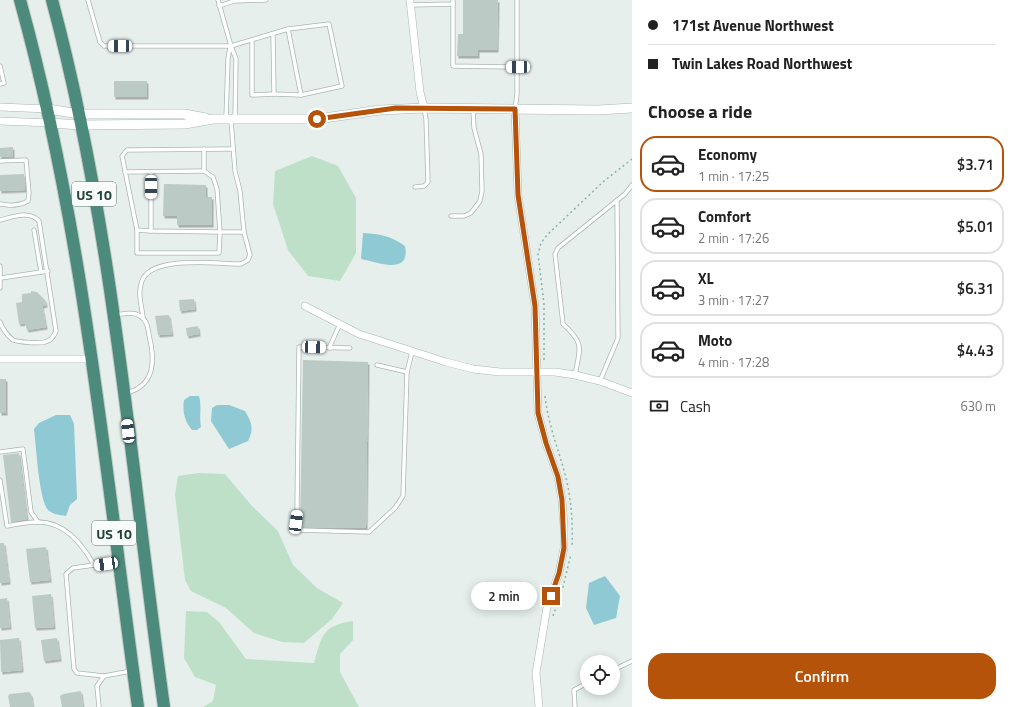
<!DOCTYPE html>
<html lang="en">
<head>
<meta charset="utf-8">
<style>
  body { margin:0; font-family:"Titillium Web",sans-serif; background:#f6f6f6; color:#222; height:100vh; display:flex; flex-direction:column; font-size:15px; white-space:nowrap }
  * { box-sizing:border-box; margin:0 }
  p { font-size:13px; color:#767676 }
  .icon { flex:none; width:22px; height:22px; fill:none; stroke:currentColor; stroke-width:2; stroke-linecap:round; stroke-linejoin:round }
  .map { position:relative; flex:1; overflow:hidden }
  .drawer { display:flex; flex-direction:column; background:#fff; width:380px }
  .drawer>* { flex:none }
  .top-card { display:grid; align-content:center; height:88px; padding:0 16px; background:#fff }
  .tools { position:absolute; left:580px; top:655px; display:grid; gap:8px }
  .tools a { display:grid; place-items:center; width:40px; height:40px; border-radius:50%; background:#fff; box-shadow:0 2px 10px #0003; font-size:20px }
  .end { position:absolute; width:18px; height:18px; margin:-9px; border:5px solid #b45309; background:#fff; box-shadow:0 0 0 2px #fff }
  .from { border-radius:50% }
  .bubble { position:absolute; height:28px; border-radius:14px; background:#fff; box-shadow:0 2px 10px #0003; font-size:13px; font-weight:600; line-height:28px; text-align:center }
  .car { position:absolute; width:12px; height:24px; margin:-12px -6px; border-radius:5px; box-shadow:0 0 3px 1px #0007; background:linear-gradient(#fff 24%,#345 0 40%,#fff 0 76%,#345 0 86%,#fff 0) }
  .top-card b { display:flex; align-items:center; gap:14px; height:38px; font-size:15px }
  .top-card b+b { border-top:1px solid #e0e0e0 }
  .top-card i { width:10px; height:10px; background:#222 }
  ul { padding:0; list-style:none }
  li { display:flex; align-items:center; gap:12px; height:56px; margin:0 8px 6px; padding:0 8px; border:2px solid #e0e0e0; border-radius:16px }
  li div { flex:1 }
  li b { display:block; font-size:15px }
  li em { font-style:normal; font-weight:600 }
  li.active { border-color:#b45309 }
  li>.icon { width:36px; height:36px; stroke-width:1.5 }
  h2 { padding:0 16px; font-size:18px; line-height:48px }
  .pay { display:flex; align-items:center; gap:10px; height:44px; padding:0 16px; font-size:15px }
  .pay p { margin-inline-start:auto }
  .button { display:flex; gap:8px; margin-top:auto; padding:8px 16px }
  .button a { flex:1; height:46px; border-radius:16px; background:#b45309; color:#fff; font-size:16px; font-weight:600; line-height:46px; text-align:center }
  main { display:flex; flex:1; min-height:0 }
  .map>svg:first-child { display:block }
</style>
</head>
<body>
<main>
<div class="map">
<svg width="632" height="707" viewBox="0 0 632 707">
  <defs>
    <filter id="shadow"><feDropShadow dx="1.5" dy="2.5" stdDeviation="0" flood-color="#0004"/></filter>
  </defs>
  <rect width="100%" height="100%" fill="#e6efeb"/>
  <g fill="#bfe0c8">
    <path d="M312 156 338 166 356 198V253L340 281 308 276 288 250 273 204 275 171Z"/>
    <path d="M199 473 225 474 252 506 278 531 293 565 317 588 343 603 332 619 304 643 282 642 254 633 226 608 191 591 185 580 175 495 178 476Z"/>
    <path d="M186 611 207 612 219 622 246 659 314 663C322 635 322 626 353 621V640L340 654V672L359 707H203L213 701 216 685 195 677 184 658Z"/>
  </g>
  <g fill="#8ec9d4">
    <path d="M363 233C381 234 391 236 405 246 411 276 377 262 361 259Z"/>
    <path d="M190 396H199C202 407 199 416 201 427L197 430H192C185 422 182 411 184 400Z"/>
    <path d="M217 405H229L245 411C252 423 254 429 248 441L229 449 211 421 212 408Z"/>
    <path d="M56 415H70L74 424 77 499 70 505 66 516C60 515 52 514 48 510 39 500 36 445 34 429L39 423Z"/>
    <path d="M605 576 620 596 616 618 594 625 586 608 589 583Z"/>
  </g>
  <g fill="#bbcac4" filter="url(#shadow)">
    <path d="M463 0H498L497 50H478V56H457L458 34H463Z"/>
    <rect x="114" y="81" width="33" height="16"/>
    <path d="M13 147V156L0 157V148Z"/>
    <path d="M24 174 25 190 0 191V175Z"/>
    <path d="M164 184 206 185V197H212V225H177V216H163Z"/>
    <path d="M31 291 37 292 45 300 46 305 42 306 46 327 27 330 25 323 19 324 16 303 22 302V294L31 293Z"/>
    <path d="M194 299 195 309 180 311 179 300Z"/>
    <path d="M169 315 172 334 158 335 155 316Z"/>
    <path d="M198 326 199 334 187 336 186 328Z"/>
    <path d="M303 360 368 362 366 528 300 527Z"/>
    <rect x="0" y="379" width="6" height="34"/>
    <path d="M19 453 27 519 11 522 3 455Z"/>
    <path d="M0 543H4L9 582 0 583Z"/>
    <path d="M46 547 50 580 30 582 26 549Z"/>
    <path d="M51 594 54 627 35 628 32 596Z"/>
    <path d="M7 598 10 627 0 628V599Z"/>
    <path d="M19 638 22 670 1 672 0 640Z"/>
    <path d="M57 638 60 659 44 661 41 640Z"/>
    <path d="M81 691 83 707H62L60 696 63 694Z"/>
    <path d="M29 692 31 694 33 707H10L8 696 10 694Z"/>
  </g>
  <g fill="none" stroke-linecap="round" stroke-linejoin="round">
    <defs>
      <g id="service">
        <path d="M88 0 100 42 104 46H231L288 29 329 24 342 86 301 95 288 29"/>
        <path d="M218 0 231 46 236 59 235 118"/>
        <path d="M453 4V66L518 67"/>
        <path d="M410 5 453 4V0"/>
        <path d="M219 6 234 1 266 0"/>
        <path d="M273 34 274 94 301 95"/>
        <path d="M252 40V95L274 94"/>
        <path d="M0 66 4 83 0 84"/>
        <path d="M515 109 517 94V0"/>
        <path d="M226 118 228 59 230 47"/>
        <path d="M232 149 127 150 122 156 137 230V253H219L220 232H244"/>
        <path d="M0 161 26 160 29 193 28 201C19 206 10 206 0 204"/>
        <path d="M125 172 204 171"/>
        <path d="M151 172V231L220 232 217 189 213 177 204 171V149"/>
        <path d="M415 187 424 186 428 182 426 119 424 109"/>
        <path d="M451 216H464L471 213 480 201 482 191 481 154 474 128 473 110"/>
        <path d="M0 220C13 217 29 210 39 221L56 331C54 336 50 341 45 342 39 344 18 342 13 340 7 335 3 330 0 322"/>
        <path d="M34 230 41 272"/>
        <path d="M137 230 151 231"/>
        <path d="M0 266V288"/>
        <path d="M1 278 48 271"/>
        <path d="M115 315C123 314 133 311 140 316 147 320 148 328 149 335 155 359 156 386 126 393"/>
        <path d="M143 318C142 306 137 293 142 281 151 255 218 264 241 264L248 260 250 255 244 232 240 191 235 171 231 120"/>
        <path d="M331 348H329L340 324"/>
        <path d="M350 348 299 347 297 509 295 528 297 530 369 532 395 508 403 496 407 372"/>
        <path d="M377 365 407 372 412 352"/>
        <path d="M575 375C580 348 585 344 563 324L555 254 558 248 625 194 632 185"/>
        <path d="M600 381 618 338 617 200"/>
        <path d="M0 452 23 449 31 512 38 522"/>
        <path d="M0 480 7 526C17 524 28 522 38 522 65 522 82 544 94 565"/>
        <path d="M116 562 73 568 66 574 74 669 77 673 104 676 131 671"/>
        <path d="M613 670 632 661"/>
        <path d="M99 707 97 686 104 676"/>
        <path d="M575 707 574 690 587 683"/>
      </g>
      <g id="minor">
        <path d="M410 0 420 92 424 108"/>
        <path d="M0 107 48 109"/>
        <path d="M515 109 518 195 535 306 538 413 546 443 558 477 562 500 564 526V548L559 573 547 607 536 673 539 707"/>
        <path d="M0 121 51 123"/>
        <path d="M305 306 359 334 446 362 473 369 500 372H555L575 375 600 381 632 393"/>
        <path d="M0 359H92"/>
      </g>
      <g id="tertiary">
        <path d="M48 109 79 114H184L206 118"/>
        <path d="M51 123 81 125 185 124 213 119H317L380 110 424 108 598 110 632 108"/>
      </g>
      <g id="trunk">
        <path d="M20 0C84 231 105 470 138 707"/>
        <path d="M52 0C114 231 131 471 164 707"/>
      </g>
    </defs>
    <use href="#service" stroke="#a8b8b2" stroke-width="5"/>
    <use href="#minor" stroke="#a8b8b2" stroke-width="8"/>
    <use href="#tertiary" stroke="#a8b8b2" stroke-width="10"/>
    <use href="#trunk" stroke="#c2cac8" stroke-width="14"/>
    <g stroke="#86b3a5" stroke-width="1.5" stroke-dasharray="2 3" stroke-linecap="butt">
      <path d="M544 360V304L538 254 541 243 547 235 604 181 632 159"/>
      <path d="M545 396C548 424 558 448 565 474 571 497 573 521 572 545"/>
      <path d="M553 616 563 587 571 554"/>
    </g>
    <use href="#service" stroke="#fff" stroke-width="3.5"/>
    <use href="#minor" stroke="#fff" stroke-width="7"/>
    <use href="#tertiary" stroke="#fff" stroke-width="9"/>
    <use href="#trunk" stroke="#4c8a7c" stroke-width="12"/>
  </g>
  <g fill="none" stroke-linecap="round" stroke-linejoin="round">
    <path stroke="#b45309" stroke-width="5" d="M317 119 396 108 515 109 518 195 535 306 538 413 546 443 558 477 562 500 564 548 559 573 551 596"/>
  </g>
  <g text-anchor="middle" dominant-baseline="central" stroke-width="3.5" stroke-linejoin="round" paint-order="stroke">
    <g fill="#f7fbf9" stroke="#637a73" stroke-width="1">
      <rect x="72" y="182" width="44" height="24" rx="3"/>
      <rect x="92" y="521" width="44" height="24" rx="3"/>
    </g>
    <g font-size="14" font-weight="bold" fill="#24423a">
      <text x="94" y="194">US 10</text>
      <text x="114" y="533">US 10</text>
    </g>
  </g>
</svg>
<div class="tools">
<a><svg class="icon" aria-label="locate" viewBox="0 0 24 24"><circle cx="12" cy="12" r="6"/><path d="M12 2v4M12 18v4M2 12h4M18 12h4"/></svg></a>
</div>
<i class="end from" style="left:317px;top:119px"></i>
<i class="end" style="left:551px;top:596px"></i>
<div class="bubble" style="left:471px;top:582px;width:66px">2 min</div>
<i class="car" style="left:120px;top:46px;rotate:270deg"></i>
<i class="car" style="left:518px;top:67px;rotate:270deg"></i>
<i class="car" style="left:151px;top:187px;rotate:180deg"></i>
<i class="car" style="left:314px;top:347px;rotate:92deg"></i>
<i class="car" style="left:128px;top:431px;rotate:353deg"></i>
<i class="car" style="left:296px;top:522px;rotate:7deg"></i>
<i class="car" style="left:106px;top:564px;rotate:262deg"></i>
</div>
<section class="drawer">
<div class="top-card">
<b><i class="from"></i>171st Avenue Northwest</b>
<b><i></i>Twin Lakes Road Northwest</b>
</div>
<h2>Choose a ride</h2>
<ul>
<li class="active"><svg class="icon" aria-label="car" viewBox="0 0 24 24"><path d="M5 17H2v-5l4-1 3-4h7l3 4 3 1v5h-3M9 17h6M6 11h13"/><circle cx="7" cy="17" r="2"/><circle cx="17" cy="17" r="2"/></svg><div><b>Economy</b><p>1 min · 17:25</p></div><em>$3.71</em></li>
<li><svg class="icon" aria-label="car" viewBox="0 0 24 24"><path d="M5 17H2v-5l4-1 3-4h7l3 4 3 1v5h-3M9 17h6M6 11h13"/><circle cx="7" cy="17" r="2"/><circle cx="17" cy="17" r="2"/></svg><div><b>Comfort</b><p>2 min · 17:26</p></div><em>$5.01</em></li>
<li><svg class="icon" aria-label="car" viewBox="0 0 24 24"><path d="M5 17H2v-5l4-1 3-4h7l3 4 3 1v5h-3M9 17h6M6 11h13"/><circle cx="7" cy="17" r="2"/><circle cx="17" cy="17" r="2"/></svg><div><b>XL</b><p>3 min · 17:27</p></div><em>$6.31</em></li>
<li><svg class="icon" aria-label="car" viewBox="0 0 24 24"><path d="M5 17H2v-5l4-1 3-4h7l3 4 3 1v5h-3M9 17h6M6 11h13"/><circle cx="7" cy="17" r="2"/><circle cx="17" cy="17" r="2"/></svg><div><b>Moto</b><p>4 min · 17:28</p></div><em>$4.43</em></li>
</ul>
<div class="pay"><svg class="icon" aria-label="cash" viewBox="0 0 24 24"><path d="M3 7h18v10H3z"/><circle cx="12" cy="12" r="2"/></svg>Cash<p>630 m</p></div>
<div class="button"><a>Confirm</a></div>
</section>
</main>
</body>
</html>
